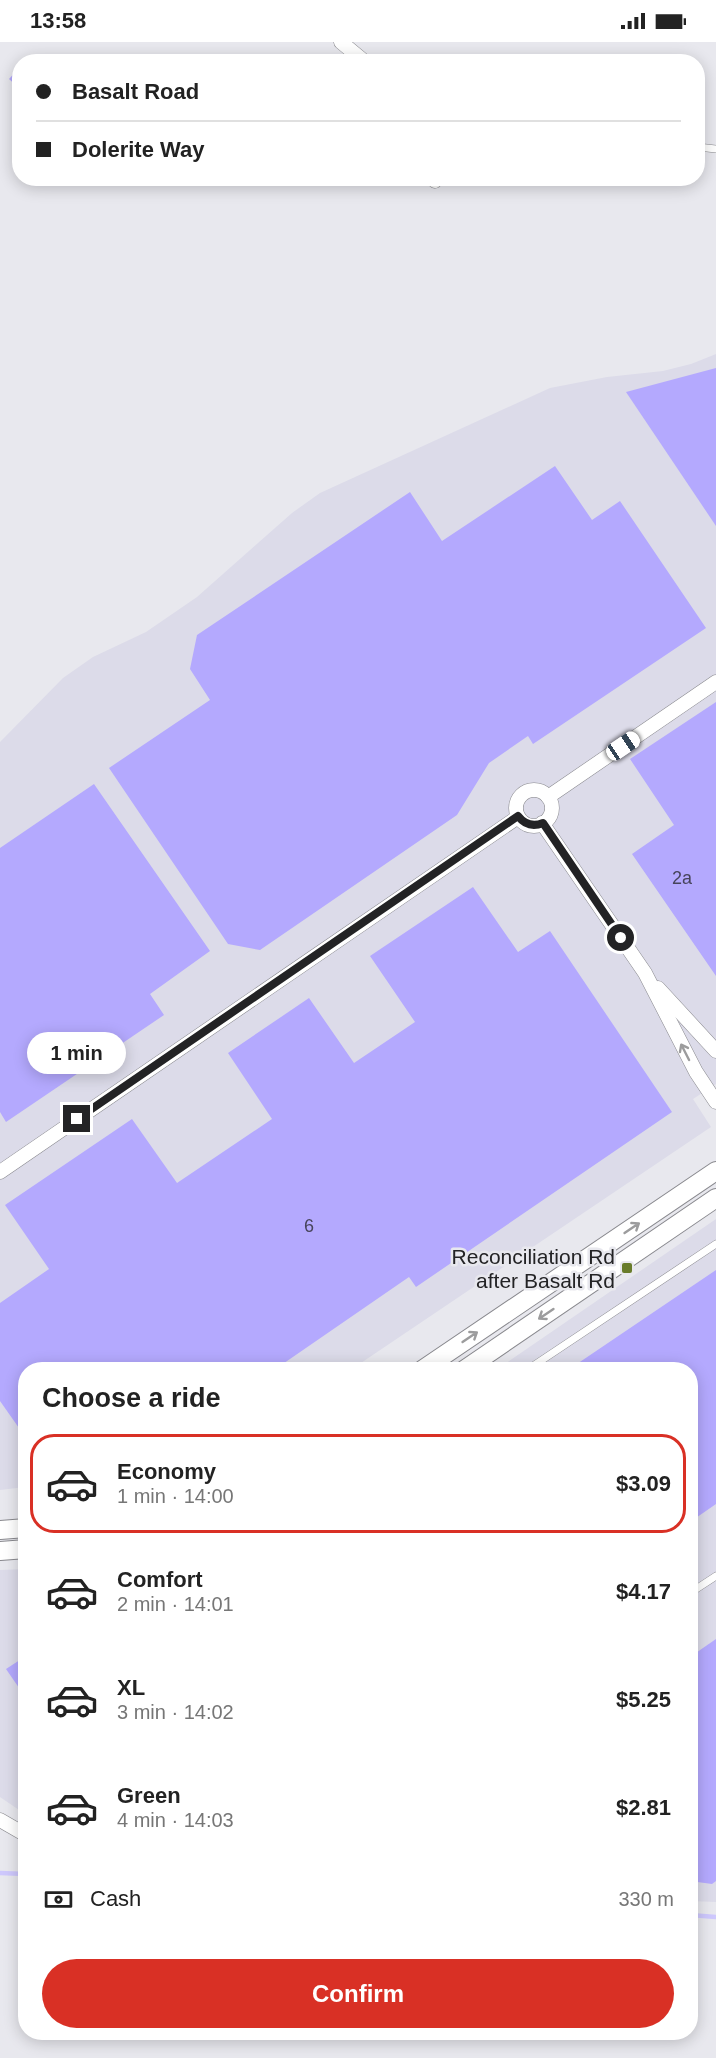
<!DOCTYPE html>
<html lang="en">
<head>
<meta charset="utf-8">
<style>
  body { margin:0; font-family:Helvetica,sans-serif; background:#f6f6f6; color:#222; height:100vh; display:flex; flex-direction:column; font-size:22px; white-space:nowrap }
  * { box-sizing:border-box; margin:0 }
  p { font-size:20px; color:#767676 }
  .icon { flex:none; width:33px; height:33px; fill:none; stroke:currentColor; stroke-width:2; stroke-linecap:round; stroke-linejoin:round }
  .map { position:relative; flex:1; overflow:hidden }
  .panel { position:absolute; left:18px; top:1320px; width:680px; height:678px; display:flex; flex-direction:column; background:#fff; border-radius:24px; box-shadow:0 3px 15px #0003 }
  .panel>* { flex:none }
  .guide { position:absolute; left:12px; top:12px; width:693px; height:132px; border-radius:24px; box-shadow:0 3px 15px #0003; display:grid; align-content:center; height:132px; padding:0 24px; background:#fff }
  .end { position:absolute; width:27px; height:27px; margin:-14px; border:8px solid #232325; background:#fff; box-shadow:0 0 0 3px #fff }
  .from { border-radius:50% }
  .bubble { position:absolute; height:42px; border-radius:21px; background:#fff; box-shadow:0 3px 15px #0003; font-size:20px; font-weight:800; line-height:42px; text-align:center }
  .car { position:absolute; width:18px; height:36px; margin:-18px -9px; border-radius:8px; box-shadow:0 0 4px 2px #0007; background:linear-gradient(#fff 24%,#345 0 40%,#fff 0 76%,#345 0 86%,#fff 0) }
  .guide b { display:flex; align-items:center; gap:21px; height:57px; font-size:22px }
  .guide b+b { border-top:2px solid #e0e0e0 }
  .guide i { width:15px; height:15px; background:#222 }
  ul { padding:0; list-style:none }
  li { display:flex; align-items:center; gap:18px; height:99px; margin:0 12px 9px; padding:0 12px; border:3px solid transparent; border-radius:24px }
  li div { flex:1 }
  li b { display:block; font-size:22px }
  li em { font-style:normal; font-weight:800 }
  li.on { border-color:#d93025 }
  li>.icon { width:54px; height:54px; stroke-width:1.5 }
  h2 { padding:0 24px; font-size:27px; line-height:72px }
  .pay { display:flex; align-items:center; gap:15px; height:66px; padding:0 24px; font-size:22px }
  .pay p { margin-inline-start:auto }
  .action { display:flex; gap:12px; margin-top:auto; padding:12px 24px }
  .action a { flex:1; height:69px; border-radius:36px; background:#d93025; color:#fff; font-size:24px; font-weight:800; line-height:69px; text-align:center }
  .status { display:flex; justify-content:space-between; align-items:center; height:42px; padding:0 30px; background:#fff; direction:ltr }
  .status svg { height:16px; fill:currentColor }
  .map>svg:first-child { display:block }
</style>
</head>
<body>
<div class="status"><b>13:58</b><svg viewBox="0 0 49 12"><path d="M0 12V9h3v3zM5 12V6h3v6zM10 12V3h3v9zM15 12V0h3v12zM26 1h20v11H26zM47 4h2v5h-2z"/></svg></div>
<div class="map">
<svg width="716" height="2016" viewBox="0 0 716 2016">
  <rect width="100%" height="100%" fill="#e8e8ee"/>
  <g fill="#dcdbe9">
    <path d="M716 312V1042L693 1057 711 1085 352 1327 26 1328 25 1445 0 1448V700L63 636 93 615 146 590 197 555 292 471 320 451 550 346 607 335 663 329 691 322Z"/>
    <path d="M716 1177V1860L690 1859V1328H496Z"/>
    <path d="M25 1527V1772L0 1755V1528Z"/>
  </g>
  <g fill="none" stroke-linecap="round" stroke-linejoin="round">
    <g stroke="#cec8fd" stroke-width="4.5">
      <path d="M0 1831 26 1832"/>
      <path d="M690 1873 716 1875"/>
    </g>
  </g>
  <g fill="#b4a9fe">
    <path d="M20 25V47L9 37Z"/>
    <path d="M716 326V484L626 350Z"/>
    <path d="M555 424 592 478 620 459 706 586 533 702 528 694 489 721 457 773 260 908 228 902 109 726 210 658 190 627 197 593 410 450 442 499Z"/>
    <path d="M716 660V934L632 812 674 783 630 717Z"/>
    <path d="M94 742 210 909 150 952 164 973 6 1080 0 1070V806Z"/>
    <path d="M473 845 518 910 550 889 672 1070 416 1245 409 1235 274 1328H26V1396L0 1359V1261L49 1227 5 1163 132 1077 177 1141 272 1077 228 1011 309 956 354 1021 415 980 370 914Z"/>
    <path d="M716 1228V1462L690 1480V1328H568Z"/>
    <path d="M716 1597V1839L712 1842 690 1839V1615Z"/>
    <path d="M26 1614V1656L6 1627Z"/>
  </g>
  <g fill="none" stroke-linecap="round" stroke-linejoin="round">
    <defs>
      <g id="lane">
        <path d="M698 105 716 107"/>
        <path d="M527 1328 716 1202"/>
        <path d="M690 1551 716 1534"/>
      </g>
      <g id="street">
        <path d="M341 0 365 20"/>
        <path d="M434 136 435 139"/>
        <circle cx="534" cy="766" r="18"/>
        <path d="M548 755 716 640"/>
        <path d="M542 781 645 931 696 1030 716 1060"/>
        <path d="M658 946 716 1009"/>
        <path d="M0 1130 518 775"/>
        <path d="M0 1778 26 1793"/>
      </g>
      <g id="secondary">
        <path d="M422 1328 716 1129"/>
        <path d="M464 1328 716 1156"/>
        <path d="M0 1488 26 1486"/>
        <path d="M0 1509 26 1507"/>
      </g>
    </defs>
    <use href="#lane" stroke="#89898e" stroke-width="8"/>
    <use href="#street" stroke="#89898e" stroke-width="15"/>
    <use href="#secondary" stroke="#89898e" stroke-width="20"/>
    <use href="#lane" stroke="#fff" stroke-width="7"/>
    <use href="#street" stroke="#fff" stroke-width="14"/>
    <use href="#secondary" stroke="#fff" stroke-width="18"/>
  </g>
  <defs><path id="oneway-shaft" d="M-6 0H5M1.5-3L5.5 0L1.5 3" fill="none" stroke-width="1.6" stroke-linecap="round" stroke-linejoin="round" transform="scale(1.5)"/></defs>
  <g stroke="#9c9c9d">
    <use href="#oneway-shaft" transform="translate(685 1010) rotate(-117)"/>
    <use href="#oneway-shaft" transform="translate(632 1186) rotate(-34)"/>
    <use href="#oneway-shaft" transform="translate(546 1272) rotate(146)"/>
    <use href="#oneway-shaft" transform="translate(470 1295) rotate(-34)"/>
  </g>
  <g fill="none" stroke-linecap="round" stroke-linejoin="round">
    <path stroke="#232325" stroke-width="8" d="M77 1077 518 774C525 783 533 785 543 781L621 896"/>
  </g>
  <rect fill="#697c2b" stroke="#e8e8ee" stroke-width="2" x="621" y="1220" width="12" height="12" rx="3"/>
  <g text-anchor="middle" dominant-baseline="central" stroke-width="5" stroke-linejoin="round" paint-order="stroke">
    <g font-size="18" fill="#47445b">
      <text x="682" y="836">2a</text>
      <text x="309" y="1184">6</text>
    </g>
    <g font-size="21" fill="#232325" stroke="#e8e8ee" text-anchor="end">
      <text x="615" y="1214">Reconciliation Rd<tspan x="615" dy="24">after Basalt Rd</tspan></text>
    </g>
  </g>
</svg>
<i class="end from" style="left:621px;top:896px"></i>
<i class="end" style="left:77px;top:1077px"></i>
<div class="bubble" style="left:27px;top:990px;width:99px">1 min</div>
<i class="car" style="left:623px;top:704px;rotate:56deg"></i>
<div class="guide">
<b><i class="from"></i>Basalt Road</b>
<b><i></i>Dolerite Way</b>
</div>
<section class="panel">
<h2>Choose a ride</h2>
<ul>
<li class="on"><svg class="icon" aria-label="car" viewBox="0 0 24 24"><path d="M5 17H2v-5l4-1 3-4h7l3 4 3 1v5h-3M9 17h6M6 11h13"/><circle cx="7" cy="17" r="2"/><circle cx="17" cy="17" r="2"/></svg><div><b>Economy</b><p>1 min · 14:00</p></div><em>$3.09</em></li>
<li><svg class="icon" aria-label="car" viewBox="0 0 24 24"><path d="M5 17H2v-5l4-1 3-4h7l3 4 3 1v5h-3M9 17h6M6 11h13"/><circle cx="7" cy="17" r="2"/><circle cx="17" cy="17" r="2"/></svg><div><b>Comfort</b><p>2 min · 14:01</p></div><em>$4.17</em></li>
<li><svg class="icon" aria-label="car" viewBox="0 0 24 24"><path d="M5 17H2v-5l4-1 3-4h7l3 4 3 1v5h-3M9 17h6M6 11h13"/><circle cx="7" cy="17" r="2"/><circle cx="17" cy="17" r="2"/></svg><div><b>XL</b><p>3 min · 14:02</p></div><em>$5.25</em></li>
<li><svg class="icon" aria-label="car" viewBox="0 0 24 24"><path d="M5 17H2v-5l4-1 3-4h7l3 4 3 1v5h-3M9 17h6M6 11h13"/><circle cx="7" cy="17" r="2"/><circle cx="17" cy="17" r="2"/></svg><div><b>Green</b><p>4 min · 14:03</p></div><em>$2.81</em></li>
</ul>
<div class="pay"><svg class="icon" aria-label="cash" viewBox="0 0 24 24"><path d="M3 7h18v10H3z"/><circle cx="12" cy="12" r="2"/></svg>Cash<p>330 m</p></div>
<div class="action"><a>Confirm</a></div>
</section>
</div>
</body>
</html>
